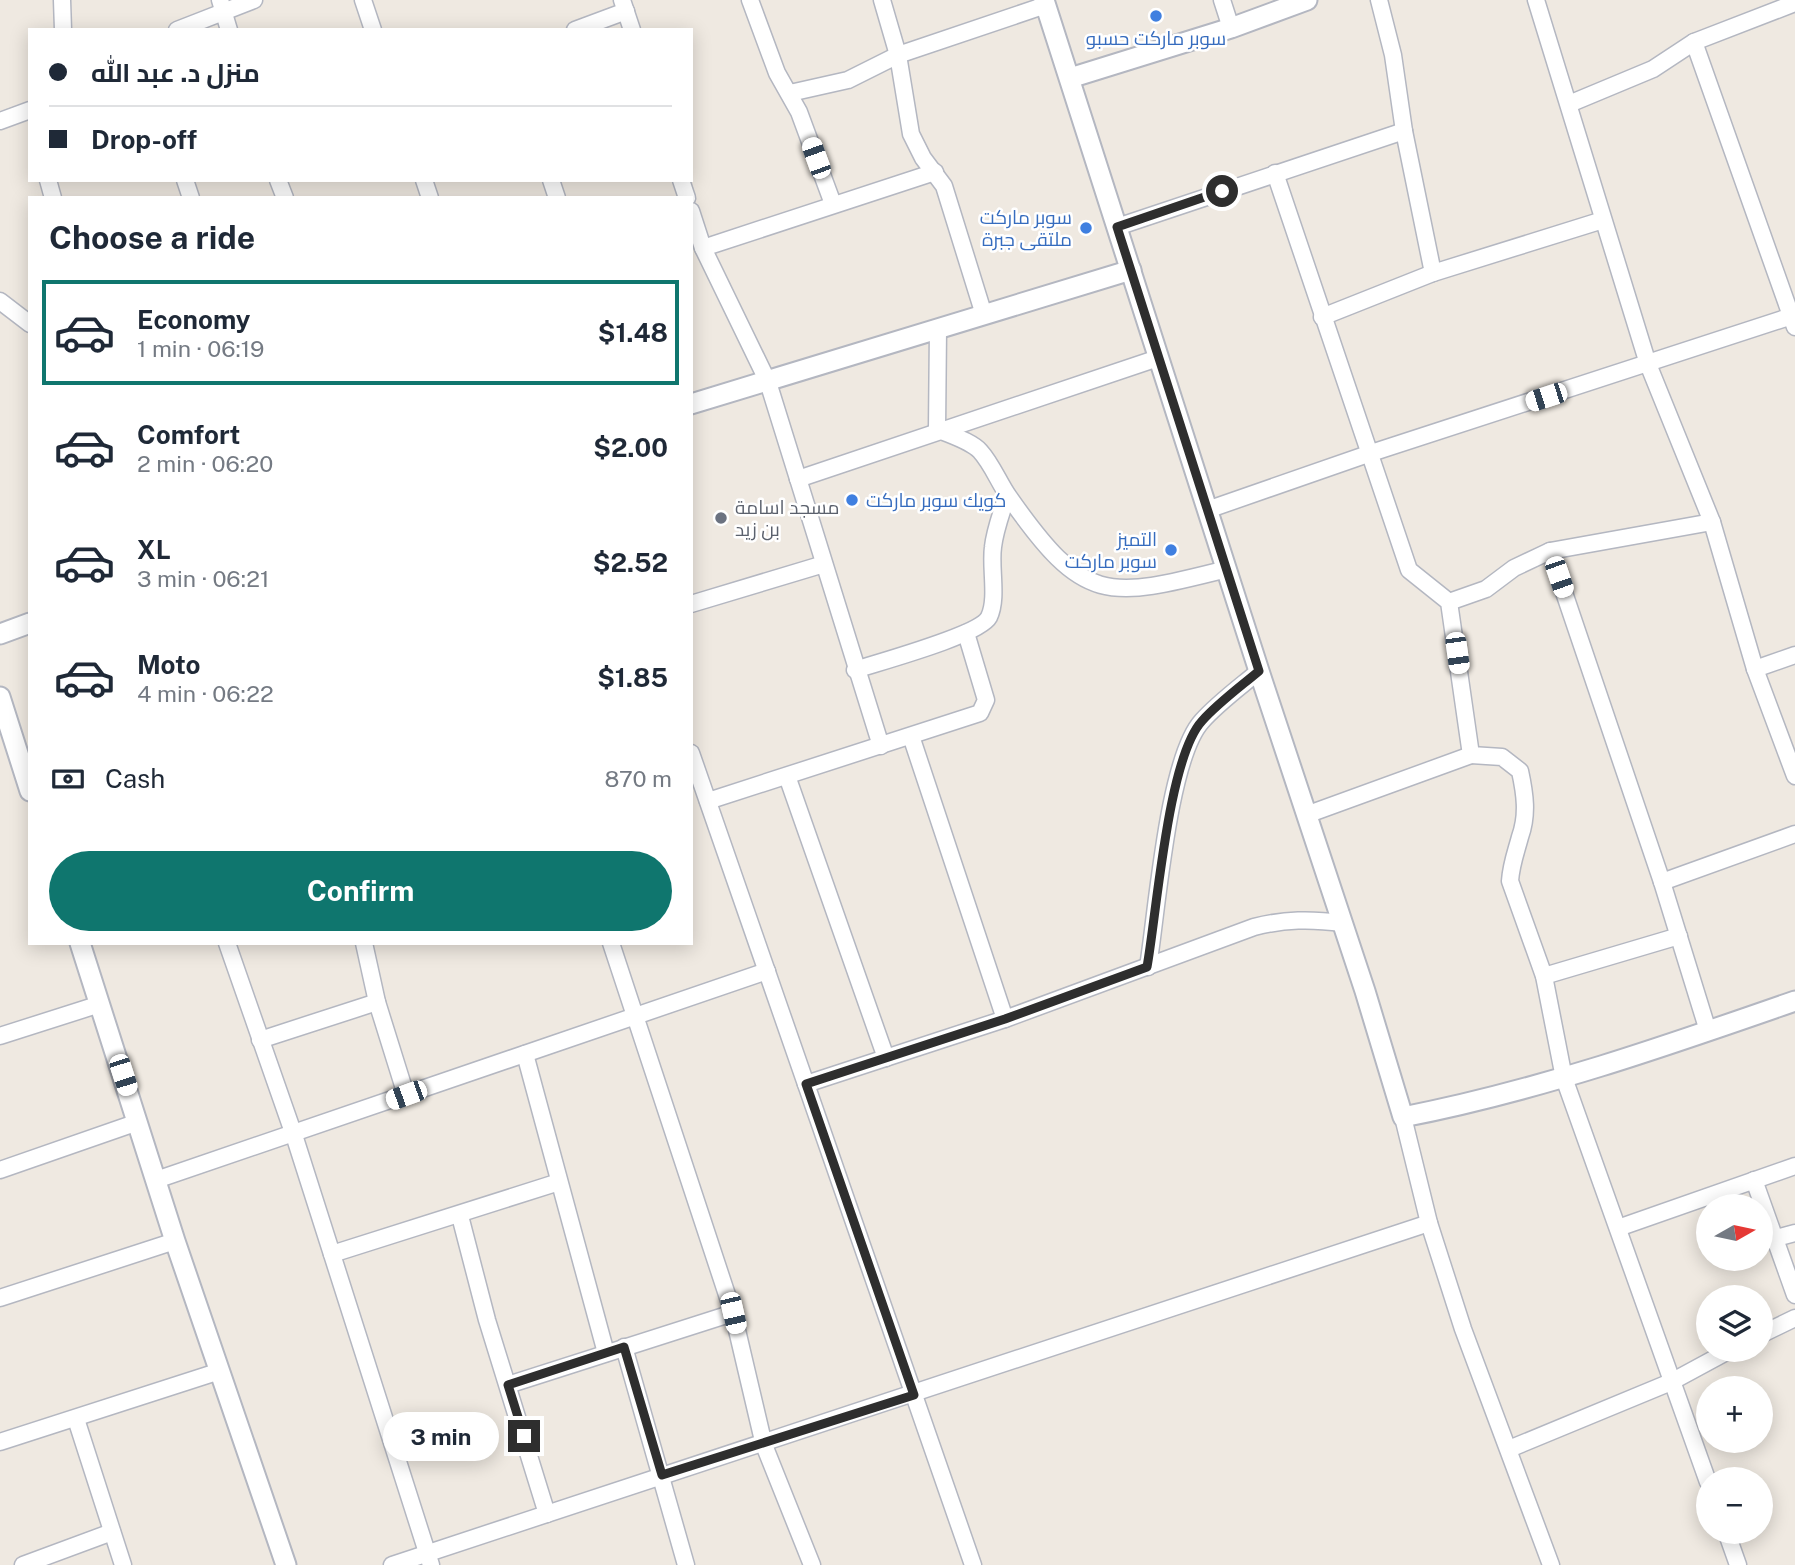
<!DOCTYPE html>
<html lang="en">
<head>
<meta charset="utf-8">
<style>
  body { margin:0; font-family:"Public Sans",Cairo,sans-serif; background:#f2f2f3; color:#1f2937; height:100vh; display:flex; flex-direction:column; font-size:26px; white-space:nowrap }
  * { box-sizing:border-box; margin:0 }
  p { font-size:23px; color:#747a83 }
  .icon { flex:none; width:38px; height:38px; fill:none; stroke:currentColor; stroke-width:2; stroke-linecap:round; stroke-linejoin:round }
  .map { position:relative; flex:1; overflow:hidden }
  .panel { position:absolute; left:28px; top:196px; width:665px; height:749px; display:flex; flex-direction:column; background:#fff; border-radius:0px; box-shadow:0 4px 18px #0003 }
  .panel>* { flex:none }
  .top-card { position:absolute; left:28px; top:28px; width:665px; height:154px; border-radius:0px; box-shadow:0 4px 18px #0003; display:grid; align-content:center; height:154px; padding:0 21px; background:#fff }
  .needle { width:46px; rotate:81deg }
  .buttons { position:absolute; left:1696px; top:1194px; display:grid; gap:14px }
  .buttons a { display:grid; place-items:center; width:77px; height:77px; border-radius:50%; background:#fff; box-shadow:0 4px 18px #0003; font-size:35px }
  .end { position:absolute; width:32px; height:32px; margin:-16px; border:9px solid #2e2e2e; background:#fff; box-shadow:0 0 0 4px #fff }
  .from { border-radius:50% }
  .bubble { position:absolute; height:49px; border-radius:24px; background:#fff; box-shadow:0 4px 18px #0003; font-size:23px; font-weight:700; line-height:49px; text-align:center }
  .car { position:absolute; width:21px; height:42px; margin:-21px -10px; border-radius:9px; box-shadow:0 0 5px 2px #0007; background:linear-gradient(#fff 24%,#345 0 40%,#fff 0 76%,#345 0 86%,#fff 0) }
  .top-card b { display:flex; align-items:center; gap:24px; height:66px; font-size:26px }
  .top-card b+b { border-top:2px solid #e0e1e3 }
  .top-card i { width:18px; height:18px; background:#1f2937 }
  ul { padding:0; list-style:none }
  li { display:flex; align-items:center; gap:21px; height:105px; margin:0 14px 10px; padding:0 7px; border:4px solid transparent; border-radius:0px }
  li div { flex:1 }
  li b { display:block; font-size:26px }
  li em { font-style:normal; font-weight:700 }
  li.current { border-color:#0f766e }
  li>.icon { width:63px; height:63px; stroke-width:1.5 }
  h2 { padding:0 21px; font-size:32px; line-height:84px }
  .pay { display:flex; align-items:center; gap:18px; height:77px; padding:0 21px; font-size:26px }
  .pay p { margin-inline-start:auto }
  .cta { display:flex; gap:14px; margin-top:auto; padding:14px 21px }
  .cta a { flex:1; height:80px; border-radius:42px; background:#0f766e; color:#fff; font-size:28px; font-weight:700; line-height:80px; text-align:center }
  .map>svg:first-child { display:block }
</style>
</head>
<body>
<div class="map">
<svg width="1795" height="1565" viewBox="0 0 1795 1565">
  <rect width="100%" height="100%" fill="#efe9e1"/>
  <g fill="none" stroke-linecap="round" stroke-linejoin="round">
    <defs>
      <g id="minor">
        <path d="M62 0 63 30"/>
        <path d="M220 0 229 30"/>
        <path d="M363 0 373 30"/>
        <path d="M622 0 632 30"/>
        <path d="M750 0 777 73 799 112 833 204"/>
        <path d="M882 0 898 55 911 134 923 158 944 186 984 315"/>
        <path d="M1222 0 1231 28"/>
        <path d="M1379 0 1393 55 1404 131 1433 273"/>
        <path d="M1536 0 1648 364 1712 522 1755 669 1795 776"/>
        <path d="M177 30 254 0"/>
        <path d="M575 30 626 11"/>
        <path d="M1694 42 1795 327"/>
        <path d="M790 93 848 80 898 55 1046 5"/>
        <path d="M1569 104 1653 69 1694 42 1795 3"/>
        <path d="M0 121 30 110"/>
        <path d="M1275 173 1409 570 1449 602 1471 755 1502 757 1520 771C1525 794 1528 815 1520 837 1516 852 1511 865 1510 881L1544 976 1564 1078 1708 1482"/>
        <path d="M48 180 53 198"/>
        <path d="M185 180 191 198"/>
        <path d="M278 180 285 198"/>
        <path d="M424 180 430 198"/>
        <path d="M551 180 557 198"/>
        <path d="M681 180 687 198"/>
        <path d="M691 211 703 248 768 382 881 746"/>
        <path d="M1117 227 1404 131"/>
        <path d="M703 248 935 172"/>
        <path d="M0 301 30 324"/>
        <path d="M1322 317 1433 273 1603 220"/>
        <path d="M938 329 937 429C950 435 971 441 980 451 992 464 999 483 1009 497 1084 604 1105 600 1227 569"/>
        <path d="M798 479 1158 358"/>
        <path d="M1207 510 1368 454 1795 315"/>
        <path d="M1550 551 1662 882 1708 1031"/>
        <path d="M1449 602 1486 589 1514 568 1550 551 1712 522"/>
        <path d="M691 604 824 564"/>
        <path d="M1755 669 1795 655"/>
        <path d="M855 670C879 662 980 635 989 617 998 598 990 568 993 547 995 529 1002 512 1007 495"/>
        <path d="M911 736 1005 1019"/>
        <path d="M691 753 973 1565"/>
        <path d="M787 776 886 1058"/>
        <path d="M708 801 980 713 986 700 966 633"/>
        <path d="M1306 815 1471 755"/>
        <path d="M1662 882 1795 834"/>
        <path d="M227 943 294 1135 431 1565"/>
        <path d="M364 943 377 1002 406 1095"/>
        <path d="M611 943 733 1313 764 1445 812 1565"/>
        <path d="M1148 967C1157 911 1168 758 1202 721 1218 703 1240 687 1259 671"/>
        <path d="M1544 976 1679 936"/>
        <path d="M0 1036 100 1004"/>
        <path d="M260 1040 377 1002"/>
        <path d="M525 1054 606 1353"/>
        <path d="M806 1084 1005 1019 1254 927C1285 919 1311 919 1343 923"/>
        <path d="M1403 1117 1429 1223 1463 1329 1551 1565"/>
        <path d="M0 1170 138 1122"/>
        <path d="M156 1180 767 971"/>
        <path d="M1754 1180 1795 1295"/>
        <path d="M460 1216 487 1320 547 1514"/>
        <path d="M1618 1228 1795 1166"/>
        <path d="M1776 1238 1795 1233"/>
        <path d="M332 1254 559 1182"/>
        <path d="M0 1298 175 1241"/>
        <path d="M1760 1335 1795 1318"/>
        <path d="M624 1347 686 1565"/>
        <path d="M508 1385 733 1313"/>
        <path d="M76 1419 123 1565"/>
        <path d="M0 1442 220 1371"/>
        <path d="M1509 1449 1671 1382 1732 1349"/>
        <path d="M1726 1531 1738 1565"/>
        <path d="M23 1565 112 1532"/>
        <path d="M392 1565 1429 1223"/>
      </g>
      <g id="tertiary">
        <path d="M1044 0 1259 671 1365 991 1403 1117C1537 1091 1666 1046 1795 1001"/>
        <path d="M1070 78 1231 28 1307 0"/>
        <path d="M691 404 1131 270"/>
        <path d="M0 634 30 623"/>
        <path d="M0 697 30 791"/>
        <path d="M80 943 175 1241 286 1565"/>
      </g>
    </defs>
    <use href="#minor" stroke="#b4b7c1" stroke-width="19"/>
    <use href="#tertiary" stroke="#b4b7c1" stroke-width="23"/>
    <use href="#minor" stroke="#fff" stroke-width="16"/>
    <use href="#tertiary" stroke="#fff" stroke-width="19"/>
  </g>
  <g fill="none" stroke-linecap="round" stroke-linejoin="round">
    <path stroke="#2e2e2e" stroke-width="9" d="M524 1436 508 1385 624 1347 662 1475 914 1395 806 1084 1005 1019 1147 967C1157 911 1168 758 1202 721 1218 703 1240 687 1259 671L1117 227 1222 191"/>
  </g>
  <g fill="#3f7fe0" stroke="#fff" stroke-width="2.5">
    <circle cx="1156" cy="16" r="7"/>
    <circle cx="1086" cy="228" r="7"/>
    <circle cx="852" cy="500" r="7"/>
    <circle cx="1171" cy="550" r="7"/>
  </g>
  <circle fill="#6b7280" stroke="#fff" stroke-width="2.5" cx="721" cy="518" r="7"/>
  <g text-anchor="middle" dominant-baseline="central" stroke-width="5" stroke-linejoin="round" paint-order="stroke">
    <g font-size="19" fill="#366cbe" stroke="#fff" text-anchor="end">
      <text x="1156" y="38" text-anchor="middle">سوبر ماركت حسبو</text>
      <text x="1072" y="217">سوبر ماركت<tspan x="1072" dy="22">ملتقى جبرة</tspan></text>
      <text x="866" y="500" text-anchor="start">كويك سوبر ماركت</text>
      <text x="1157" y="539">التميز<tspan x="1157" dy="22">سوبر ماركت</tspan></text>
    </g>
    <g font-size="19" fill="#5b616d" stroke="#fff" text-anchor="start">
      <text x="735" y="507">مسجد اسامة<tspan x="735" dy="22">بن زيد</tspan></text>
    </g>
  </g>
</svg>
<div class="buttons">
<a><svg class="needle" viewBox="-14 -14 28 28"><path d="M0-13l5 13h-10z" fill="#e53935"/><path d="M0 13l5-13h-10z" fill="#747a83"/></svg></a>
<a><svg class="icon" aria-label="layers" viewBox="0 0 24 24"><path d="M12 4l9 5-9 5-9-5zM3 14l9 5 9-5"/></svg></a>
<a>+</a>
<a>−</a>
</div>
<i class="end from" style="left:1222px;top:191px"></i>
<i class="end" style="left:524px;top:1436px"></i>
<div class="bubble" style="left:383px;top:1412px;width:116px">3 min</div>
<i class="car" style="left:816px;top:158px;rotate:340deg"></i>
<i class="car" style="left:1546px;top:397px;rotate:252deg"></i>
<i class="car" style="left:1559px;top:577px;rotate:161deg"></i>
<i class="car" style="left:1457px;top:653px;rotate:172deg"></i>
<i class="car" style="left:123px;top:1075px;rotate:162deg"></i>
<i class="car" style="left:406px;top:1095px;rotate:250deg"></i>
<i class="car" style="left:733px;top:1313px;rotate:167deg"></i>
<div class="top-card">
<b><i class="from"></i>منزل د. عبد الله</b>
<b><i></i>Drop-off</b>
</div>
<section class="panel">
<h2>Choose a ride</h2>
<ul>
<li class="current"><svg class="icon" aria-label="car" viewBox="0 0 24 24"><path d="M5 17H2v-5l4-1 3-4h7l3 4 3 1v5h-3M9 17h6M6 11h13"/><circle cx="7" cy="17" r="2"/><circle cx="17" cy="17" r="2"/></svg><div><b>Economy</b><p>1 min · 06:19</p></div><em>$1.48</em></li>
<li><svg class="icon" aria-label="car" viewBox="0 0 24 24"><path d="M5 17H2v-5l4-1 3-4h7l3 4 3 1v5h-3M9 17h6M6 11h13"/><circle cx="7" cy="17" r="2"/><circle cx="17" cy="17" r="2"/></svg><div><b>Comfort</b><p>2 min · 06:20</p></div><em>$2.00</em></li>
<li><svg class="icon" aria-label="car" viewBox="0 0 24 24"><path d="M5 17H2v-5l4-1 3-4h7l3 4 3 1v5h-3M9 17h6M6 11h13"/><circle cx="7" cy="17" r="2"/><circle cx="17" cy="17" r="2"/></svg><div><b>XL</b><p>3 min · 06:21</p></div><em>$2.52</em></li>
<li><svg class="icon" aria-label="car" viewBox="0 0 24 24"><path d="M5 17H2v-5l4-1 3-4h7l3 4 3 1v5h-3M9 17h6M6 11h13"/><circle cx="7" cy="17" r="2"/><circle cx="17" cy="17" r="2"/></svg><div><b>Moto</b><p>4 min · 06:22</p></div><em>$1.85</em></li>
</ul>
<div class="pay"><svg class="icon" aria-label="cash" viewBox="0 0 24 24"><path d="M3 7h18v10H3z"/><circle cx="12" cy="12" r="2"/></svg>Cash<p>870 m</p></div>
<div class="cta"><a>Confirm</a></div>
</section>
</div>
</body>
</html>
